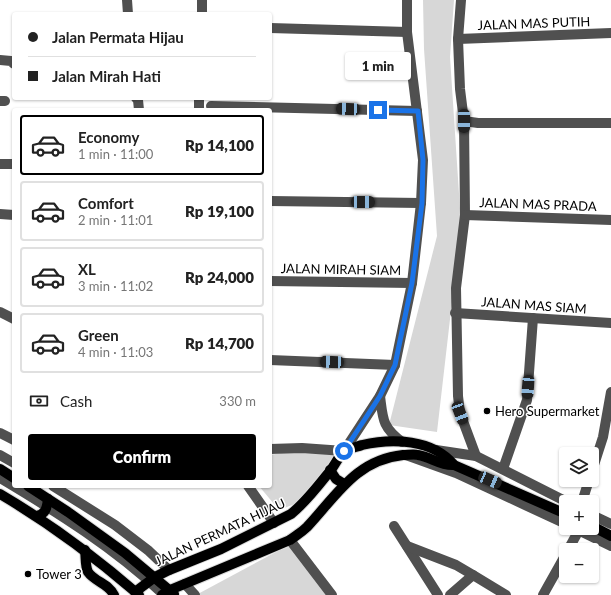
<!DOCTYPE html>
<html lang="en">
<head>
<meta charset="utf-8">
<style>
  body { margin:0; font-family:Lato,sans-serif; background:#f2f2f2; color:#222; height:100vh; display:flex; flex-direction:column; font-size:15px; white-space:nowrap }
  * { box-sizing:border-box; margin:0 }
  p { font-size:13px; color:#767676 }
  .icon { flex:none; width:22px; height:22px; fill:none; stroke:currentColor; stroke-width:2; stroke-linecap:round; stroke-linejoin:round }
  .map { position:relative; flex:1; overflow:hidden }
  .side { position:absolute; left:12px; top:108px; width:260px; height:380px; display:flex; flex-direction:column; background:#fff; border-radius:4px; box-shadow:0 1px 3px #0004 }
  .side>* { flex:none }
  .top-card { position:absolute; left:12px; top:12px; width:260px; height:88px; border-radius:4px; box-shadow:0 1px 3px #0004; display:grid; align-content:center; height:88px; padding:0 16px; background:#fff }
  .buttons { position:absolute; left:559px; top:447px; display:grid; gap:8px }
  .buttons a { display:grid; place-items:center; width:40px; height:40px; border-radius:4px; background:#fff; box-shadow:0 1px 3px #0004; font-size:20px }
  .end { position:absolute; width:18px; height:18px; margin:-9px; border:5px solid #1a73e8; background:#fff; box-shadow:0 0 0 2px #fff }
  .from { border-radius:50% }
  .bubble { position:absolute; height:28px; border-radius:4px; background:#fff; box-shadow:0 1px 3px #0004; font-size:13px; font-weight:800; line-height:28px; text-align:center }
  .car { position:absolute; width:12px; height:24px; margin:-12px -6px; border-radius:5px; box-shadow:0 0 3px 1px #0007; background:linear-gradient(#222 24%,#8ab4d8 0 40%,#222 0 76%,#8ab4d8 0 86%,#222 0) }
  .top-card b { display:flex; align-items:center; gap:14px; height:38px; font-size:15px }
  .top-card b+b { border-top:1px solid #e0e0e0 }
  .top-card i { width:10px; height:10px; background:#222 }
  ul { padding:7px 0 0; list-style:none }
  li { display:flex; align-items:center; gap:12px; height:60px; margin:0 8px 6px; padding:0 8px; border:2px solid #e0e0e0; border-radius:4px }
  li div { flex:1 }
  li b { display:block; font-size:15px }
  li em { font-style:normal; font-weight:800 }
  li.on { border-color:#000 }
  li>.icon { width:36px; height:36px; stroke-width:1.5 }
  .pay { display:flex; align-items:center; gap:10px; height:44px; padding:0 16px; font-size:15px }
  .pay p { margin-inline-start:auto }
  .action { display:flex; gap:8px; margin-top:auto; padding:8px 16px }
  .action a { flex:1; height:46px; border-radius:4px; background:#000; color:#fff; font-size:16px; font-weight:800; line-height:46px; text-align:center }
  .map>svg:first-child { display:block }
</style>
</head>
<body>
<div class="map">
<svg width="611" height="595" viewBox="0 0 611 595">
  <rect width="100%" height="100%" fill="#fff"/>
  <g fill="#d7d7d7">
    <path d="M423 0H454L450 57 461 224 437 432 389 425 437 236 424 49Z"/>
    <path d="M298 450 340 456 300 502 279 510 259 486H270V455Z"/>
    <path d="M289 545 327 595H196Z"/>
  </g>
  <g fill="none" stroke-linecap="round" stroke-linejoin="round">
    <defs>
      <g id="major">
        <path d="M0 469 14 478"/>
        <path d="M330 470 336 479 344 484"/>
        <path d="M28 486 68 512 125 553 174 594"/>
        <path d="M0 494C51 524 94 556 139 595"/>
        <path d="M37 516C46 514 47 507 48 499"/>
        <path d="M592 526 611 536"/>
        <path d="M85 550C86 557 85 566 88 572 95 582 109 584 114 595"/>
        <path d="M135 592 155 577 169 570 221 549 291 514C306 502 318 486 330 471 335 465 339 455 345 451 349 448 357 447 362 445 392 438 433 439 454 465L566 514"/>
        <path d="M162 595 170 590 290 540C295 536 302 532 307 527 337 495 356 460 403 455 408 455 414 454 418 455 431 457 440 466 454 465"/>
      </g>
    </defs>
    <use href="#major" stroke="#dbdbdb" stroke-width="12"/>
    <g stroke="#505050" stroke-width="10">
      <path d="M127 0 128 14"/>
      <path d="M202 0V14"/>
      <path d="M461 0 458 39 460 89 464 121 465 215 456 288 458 396 460 413 476 456"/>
      <path d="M270 28 407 32"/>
      <path d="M458 39 611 33"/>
      <path d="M0 60 11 61 14 64"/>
      <path d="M136 98 138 100 139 110"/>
      <path d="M0 101H5"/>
      <path d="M211 106 417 111"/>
      <path d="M199 110V98"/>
      <path d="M464 121 478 123H611"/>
      <path d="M0 164H14"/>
      <path d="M270 201 421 203"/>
      <path d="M0 214 14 215"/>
      <path d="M465 215 611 220"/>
      <path d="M270 281 412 283"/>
      <path d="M0 312 14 319"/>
      <path d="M455 313 611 323"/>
      <path d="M270 360 395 365"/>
      <path d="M380 396C383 419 382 427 402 442"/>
      <path d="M0 433 14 440"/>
      <path d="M270 449 302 448 344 451 380 396 395 365 412 283 421 203 423 160 407 32V0"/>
      <path d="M436 450 476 456 567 502"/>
      <path d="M0 455 14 463"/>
      <path d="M406 455 456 473 566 524"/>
      <path d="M503 469 527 400 533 318"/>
      <path d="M592 471 603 437 611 392"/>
      <path d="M0 478C57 512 116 549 164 595"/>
      <path d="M53 486 115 525 149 551 169 570"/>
      <path d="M248 486 274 523"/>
      <path d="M582 502 589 480"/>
      <path d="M592 515 611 524"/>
      <path d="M394 526 438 595"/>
      <path d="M574 528 611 546"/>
      <path d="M290 540 332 595"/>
      <path d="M407 546 456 565 473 575"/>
      <path d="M568 550 579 530"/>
      <path d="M185 584 195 595"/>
      <path d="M450 595 473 575 506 595"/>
      <path d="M543 595 566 554"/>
    </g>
    <use href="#major" stroke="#000" stroke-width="10"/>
  </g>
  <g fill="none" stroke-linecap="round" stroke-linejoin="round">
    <path stroke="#1a73e8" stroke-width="5" d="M344 451 380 396 395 365 412 283 422 203 423 160 418 111 378 110"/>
  </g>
  <g fill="#000" stroke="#fff" stroke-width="1.5">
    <circle cx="487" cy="411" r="4"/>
    <circle cx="28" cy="574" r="4"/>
  </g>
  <g text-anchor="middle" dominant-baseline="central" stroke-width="3" stroke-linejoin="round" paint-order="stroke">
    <g font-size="13" fill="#000" stroke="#fff">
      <text transform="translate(534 23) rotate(-2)">JALAN MAS PUTIH</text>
      <text transform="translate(538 204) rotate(2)">JALAN MAS PRADA</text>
      <text transform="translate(341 269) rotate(1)">JALAN MIRAH SIAM</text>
      <text transform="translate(534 305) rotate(4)">JALAN MAS SIAM</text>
      <text transform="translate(220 532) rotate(-25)">JALAN PERMATA HIJAU</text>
    </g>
    <g font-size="13" fill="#000" stroke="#fff" text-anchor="start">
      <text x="495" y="411">Hero Supermarket</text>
      <text x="36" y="574">Tower 3</text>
    </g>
  </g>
</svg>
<div class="buttons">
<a><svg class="icon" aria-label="layers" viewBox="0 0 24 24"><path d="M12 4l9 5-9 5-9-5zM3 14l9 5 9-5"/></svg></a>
<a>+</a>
<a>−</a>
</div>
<i class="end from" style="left:344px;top:451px"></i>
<i class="end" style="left:378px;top:110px"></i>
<div class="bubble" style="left:345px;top:52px;width:66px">1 min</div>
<i class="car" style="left:348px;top:109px;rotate:272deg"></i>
<i class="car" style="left:464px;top:121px;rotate:180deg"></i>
<i class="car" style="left:363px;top:202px;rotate:91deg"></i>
<i class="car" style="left:332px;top:362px;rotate:272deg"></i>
<i class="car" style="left:528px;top:387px;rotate:184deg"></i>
<i class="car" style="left:460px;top:413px;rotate:159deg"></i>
<i class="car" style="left:490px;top:480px;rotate:113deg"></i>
<div class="top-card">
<b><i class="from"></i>Jalan Permata Hijau</b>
<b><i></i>Jalan Mirah Hati</b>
</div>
<section class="side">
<ul>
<li class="on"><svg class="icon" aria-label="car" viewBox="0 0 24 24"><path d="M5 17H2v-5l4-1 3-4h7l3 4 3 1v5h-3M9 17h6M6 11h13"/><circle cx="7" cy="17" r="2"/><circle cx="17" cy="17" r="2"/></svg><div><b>Economy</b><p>1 min · 11:00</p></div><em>Rp 14,100</em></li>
<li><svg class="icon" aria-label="car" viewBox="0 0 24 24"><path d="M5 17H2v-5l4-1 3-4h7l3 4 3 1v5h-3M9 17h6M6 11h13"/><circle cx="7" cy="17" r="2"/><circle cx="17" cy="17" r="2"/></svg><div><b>Comfort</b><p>2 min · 11:01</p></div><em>Rp 19,100</em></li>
<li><svg class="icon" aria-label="car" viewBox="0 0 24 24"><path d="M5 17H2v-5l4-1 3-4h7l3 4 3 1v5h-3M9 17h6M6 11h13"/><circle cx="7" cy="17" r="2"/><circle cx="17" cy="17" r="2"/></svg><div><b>XL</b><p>3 min · 11:02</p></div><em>Rp 24,000</em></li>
<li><svg class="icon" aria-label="car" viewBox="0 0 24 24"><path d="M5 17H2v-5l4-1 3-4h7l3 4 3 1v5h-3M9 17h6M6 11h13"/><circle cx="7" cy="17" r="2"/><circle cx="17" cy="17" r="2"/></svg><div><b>Green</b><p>4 min · 11:03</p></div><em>Rp 14,700</em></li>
</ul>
<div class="pay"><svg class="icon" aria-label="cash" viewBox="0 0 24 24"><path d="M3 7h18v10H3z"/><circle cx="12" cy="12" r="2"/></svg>Cash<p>330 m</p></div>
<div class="action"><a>Confirm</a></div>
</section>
</div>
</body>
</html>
